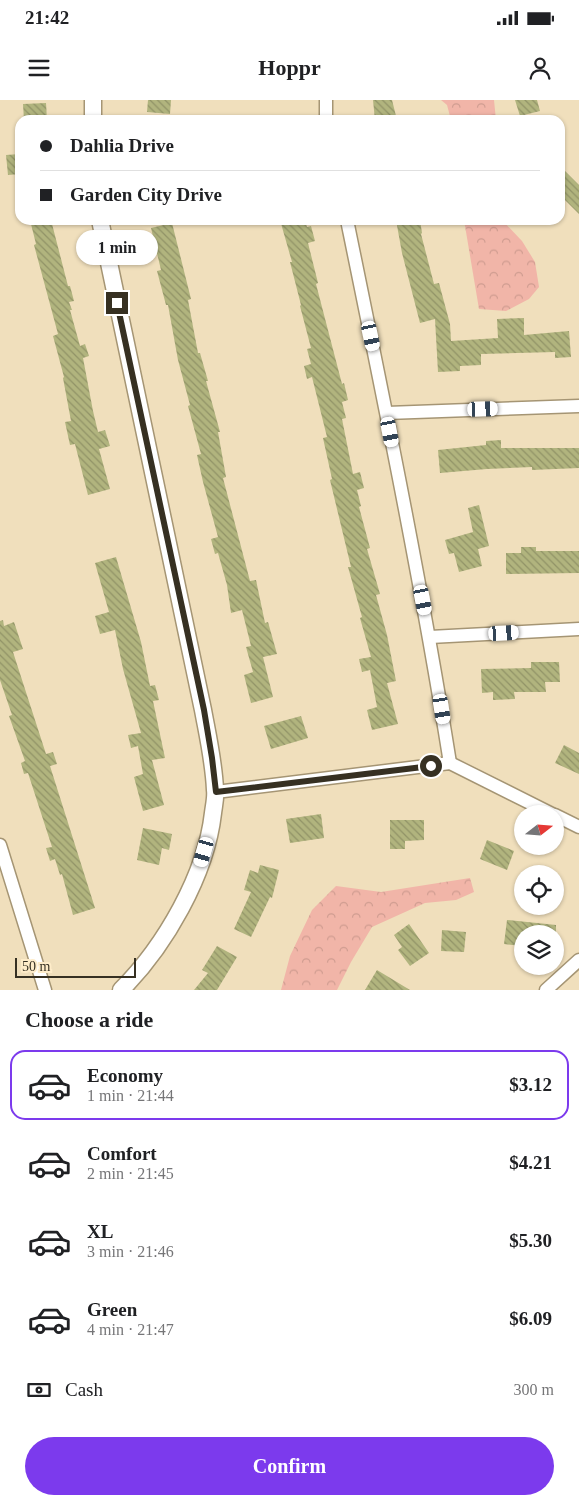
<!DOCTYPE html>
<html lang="en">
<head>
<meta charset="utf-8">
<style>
  body { margin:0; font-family:Georgia,serif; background:#f2f2f2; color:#202124; height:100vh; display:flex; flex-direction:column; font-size:19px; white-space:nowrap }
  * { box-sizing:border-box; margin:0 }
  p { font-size:16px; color:#757577 }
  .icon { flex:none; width:28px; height:28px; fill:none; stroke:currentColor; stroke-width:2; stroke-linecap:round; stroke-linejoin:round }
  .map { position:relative; height:890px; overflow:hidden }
  .details { display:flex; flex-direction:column; background:#fff; flex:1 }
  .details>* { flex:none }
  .top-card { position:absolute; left:15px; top:15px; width:550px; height:110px; border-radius:15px; box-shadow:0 1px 4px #0004; display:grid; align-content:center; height:110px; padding:0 25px; background:#fff }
  .needle { width:32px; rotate:73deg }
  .tools { position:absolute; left:514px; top:705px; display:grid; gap:10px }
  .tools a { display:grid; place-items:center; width:50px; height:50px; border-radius:50%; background:#fff; box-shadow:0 1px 4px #0004; font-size:25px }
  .scale { position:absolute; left:15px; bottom:12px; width:121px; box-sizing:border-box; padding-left:5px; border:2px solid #363022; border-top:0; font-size:14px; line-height:18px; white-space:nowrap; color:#363022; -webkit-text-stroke:4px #feecc9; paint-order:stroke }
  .end { position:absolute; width:22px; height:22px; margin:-11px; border:6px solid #363022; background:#fff; box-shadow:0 0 0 2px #fff }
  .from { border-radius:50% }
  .bubble { position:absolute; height:35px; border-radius:18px; background:#fff; box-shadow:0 1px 4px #0004; font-size:16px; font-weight:700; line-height:35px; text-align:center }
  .car { position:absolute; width:15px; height:30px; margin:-15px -8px; border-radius:6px; box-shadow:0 0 4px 1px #0007; background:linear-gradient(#fff 24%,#345 0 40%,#fff 0 76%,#345 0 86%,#fff 0) }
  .top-card b { display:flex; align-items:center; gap:18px; height:48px; font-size:19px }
  .top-card b+b { border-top:1px solid #e0e0e0 }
  .top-card i { width:12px; height:12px; background:#202124 }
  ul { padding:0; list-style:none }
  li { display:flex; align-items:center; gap:15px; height:70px; margin:0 10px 8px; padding:0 15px; border:2px solid transparent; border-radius:15px }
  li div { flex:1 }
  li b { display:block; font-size:19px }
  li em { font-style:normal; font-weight:700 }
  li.active { border-color:#7c3aed }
  li>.icon { width:45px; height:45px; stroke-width:1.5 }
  h2 { padding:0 25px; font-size:22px; line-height:60px }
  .pay { display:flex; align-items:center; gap:12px; height:55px; padding:0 25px; font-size:19px }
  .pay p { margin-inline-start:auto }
  .cta { display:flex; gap:10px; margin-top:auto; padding:10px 25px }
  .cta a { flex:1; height:58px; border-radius:30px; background:#7c3aed; color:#fff; font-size:20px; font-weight:700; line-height:58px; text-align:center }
  .status { display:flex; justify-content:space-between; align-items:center; height:35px; padding:0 25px; background:#fff; direction:ltr }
  .status svg { height:14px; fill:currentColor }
  header { display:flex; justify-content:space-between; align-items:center; height:65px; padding:0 25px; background:#fff; font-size:22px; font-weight:700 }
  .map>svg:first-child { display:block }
</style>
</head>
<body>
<div class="status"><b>21:42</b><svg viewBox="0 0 49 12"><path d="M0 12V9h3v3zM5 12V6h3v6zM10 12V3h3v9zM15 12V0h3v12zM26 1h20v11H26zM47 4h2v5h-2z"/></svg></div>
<header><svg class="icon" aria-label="menu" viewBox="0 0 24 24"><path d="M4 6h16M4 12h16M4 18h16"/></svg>Hoppr<svg class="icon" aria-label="person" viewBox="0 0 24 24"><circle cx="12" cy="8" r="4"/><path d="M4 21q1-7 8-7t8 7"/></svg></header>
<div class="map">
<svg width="579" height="890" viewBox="0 0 579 890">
  <defs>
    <pattern id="forest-crowns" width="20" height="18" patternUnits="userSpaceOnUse" patternTransform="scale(1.25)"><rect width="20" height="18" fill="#f1b5a8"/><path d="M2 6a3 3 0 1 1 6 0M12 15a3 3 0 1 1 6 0" fill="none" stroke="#cf9c90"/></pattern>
    <pattern id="building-back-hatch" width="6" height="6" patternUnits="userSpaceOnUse" patternTransform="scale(1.25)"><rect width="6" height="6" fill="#b1b47e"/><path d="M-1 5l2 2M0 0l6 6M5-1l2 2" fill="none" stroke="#919367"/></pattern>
  </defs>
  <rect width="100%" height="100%" fill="#f0dfbc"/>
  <g fill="url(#forest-crowns)">
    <path d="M441 0H494L496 20H451L447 5Z"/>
    <path d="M464 120H502L522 141 535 162 539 187 529 199 506 211 479 209Z"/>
    <path d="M470 778 474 792 456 800 425 803 372 827 351 862 337 890H281L290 856 312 810 336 786 381 792Z"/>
  </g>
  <g fill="url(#building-back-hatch)">
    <path d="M148 0H171L170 14 147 12Z"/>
    <path d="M373 0H392L397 20H375Z"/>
    <path d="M515 0H537L540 11 520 16Z"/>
    <path d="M46 3 47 20H24L23 4Z"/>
    <path d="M20 54V74L8 75 6 55Z"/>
    <path d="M560 66 579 85V114L560 95Z"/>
    <path d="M30 120H51L68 186H70L74 201 69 202 72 210H70L80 246 85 244 89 256 83 258 93 311 98 332 105 330 110 346 99 349 110 389 88 395 75 344 70 345 65 322 71 321 63 278 64 277 53 236 58 234 34 145 36 144Z"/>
    <path d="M280 120H305L307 127 311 126 315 141 308 143 318 183 316 184 342 284 344 283 348 300 342 302 346 318 342 319 353 374 360 372 364 388 357 390 361 406 359 407 370 448 367 449 380 494 376 495 387 535 396 581 387 583 398 624 372 630 367 610 377 607 370 570 362 572 359 559 371 557 360 518 362 517 348 467H351L330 380 332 379 323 338 327 337 312 277 307 279 304 266 311 264 307 249 311 248 300 206 301 205 290 162H292Z"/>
    <path d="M396 120H420L422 133 421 134 434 184 439 183 450 224 451 241 498 238 497 219 524 218V235L569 231 571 257 555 258V252L481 254V265L460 266V271L438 272 435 219 420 223 402 153Z"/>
    <path d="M172 123 191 199 188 200 198 253H200L208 281H206L220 332H218L226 377 223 378 250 481 256 480 265 523 268 522 277 554 263 557 273 597 251 603 244 575 253 572 246 547 251 546 242 510 231 513 227 485 218 453 215 454 211 439 218 437 203 382 197 355 201 354 188 306 190 305 178 260 168 205H166L157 171 161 170 151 128Z"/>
    <path d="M501 340V348H579V368L532 370V367L487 369 440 373 438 350 486 345V341Z"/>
    <path d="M479 405 489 446 478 449 482 466 459 472 454 453 449 454 445 440 473 432 468 408Z"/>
    <path d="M521 447H536V451H579V473L506 474V453H521Z"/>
    <path d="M116 457 141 542 150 586 155 585 159 600 153 601 165 658 152 660 164 705 143 711 134 677 143 674 138 646 131 648 128 635 141 633 123 569 115 530 100 534 95 516 109 512 95 463Z"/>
    <path d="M3 520 4 526 14 522 23 549 13 552 46 654 53 652 57 664 50 666 95 808 73 815 62 774 60 775 55 759 50 761 46 748 52 747 28 673 24 674 21 663 25 661 9 616 12 615 0 580V521Z"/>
    <path d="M531 562H559L560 582H545L546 592H514L515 599 493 600V592L482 593 481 569 531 568Z"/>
    <path d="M301 616 308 638 271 649 264 626Z"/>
    <path d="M564 645 579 653V674L555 663Z"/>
    <path d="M321 714 324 738 290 743 286 719Z"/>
    <path d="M390 720H424V740L405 741V749H390Z"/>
    <path d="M143 728 172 734 169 750 162 748 159 765 137 760Z"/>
    <path d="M487 740 514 751 507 770 480 759Z"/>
    <path d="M260 765 279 770 272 798 270 797 251 837 234 829 251 792 244 790 250 770 258 773Z"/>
    <path d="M507 820 556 825V834H522V846L504 844Z"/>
    <path d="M409 824 429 853 410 866 398 850 402 847 394 835Z"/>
    <path d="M442 830 466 832 464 852 441 851Z"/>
    <path d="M217 846 237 857 217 890H194L208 873 202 870Z"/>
    <path d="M377 870 410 890H365Z"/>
  </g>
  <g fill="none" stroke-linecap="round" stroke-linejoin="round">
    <defs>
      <g id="minor">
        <path d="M326 0V20"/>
        <path d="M347 120C384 301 421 481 450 663"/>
        <path d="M387 313 579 306"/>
        <path d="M430 537 579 529"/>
        <path d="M216 692 450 663 552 714"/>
        <path d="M555 715 579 727"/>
        <path d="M0 745 45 890"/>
        <path d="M546 890 579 860"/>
      </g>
      <g id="tertiary">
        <path d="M93 20V0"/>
        <path d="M100 120 203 610C208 637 214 663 215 690 216 697 214 705 213 713 206 775 165 846 121 890"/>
      </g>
    </defs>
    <use href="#minor" stroke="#a59574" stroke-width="15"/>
    <use href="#tertiary" stroke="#a59574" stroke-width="19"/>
    <use href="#minor" stroke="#fff" stroke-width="12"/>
    <use href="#tertiary" stroke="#fff" stroke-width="16"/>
  </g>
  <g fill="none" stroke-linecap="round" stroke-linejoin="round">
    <path stroke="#363022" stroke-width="6" d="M117 203 204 610 212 658 216 692 431 666"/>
  </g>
</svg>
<div class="tools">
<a><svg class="needle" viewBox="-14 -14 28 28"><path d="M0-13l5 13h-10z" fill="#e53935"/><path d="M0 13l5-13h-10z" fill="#757577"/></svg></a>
<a><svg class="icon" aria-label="locate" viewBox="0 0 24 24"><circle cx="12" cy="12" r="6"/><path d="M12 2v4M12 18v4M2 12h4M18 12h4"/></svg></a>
<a><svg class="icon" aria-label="layers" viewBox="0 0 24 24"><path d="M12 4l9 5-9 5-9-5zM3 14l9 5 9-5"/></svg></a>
</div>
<div class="scale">50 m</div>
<i class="end from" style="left:431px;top:666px"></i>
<i class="end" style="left:117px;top:203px"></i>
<div class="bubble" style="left:76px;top:130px;width:82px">1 min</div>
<i class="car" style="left:371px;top:236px;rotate:168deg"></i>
<i class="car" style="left:483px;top:309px;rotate:88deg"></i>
<i class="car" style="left:390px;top:332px;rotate:169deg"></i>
<i class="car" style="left:423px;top:500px;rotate:169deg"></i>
<i class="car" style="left:504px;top:533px;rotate:87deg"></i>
<i class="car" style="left:442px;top:609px;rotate:171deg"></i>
<i class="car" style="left:204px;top:752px;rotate:196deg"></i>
<div class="top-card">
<b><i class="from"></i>Dahlia Drive</b>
<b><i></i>Garden City Drive</b>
</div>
</div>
<section class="details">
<h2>Choose a ride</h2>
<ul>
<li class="active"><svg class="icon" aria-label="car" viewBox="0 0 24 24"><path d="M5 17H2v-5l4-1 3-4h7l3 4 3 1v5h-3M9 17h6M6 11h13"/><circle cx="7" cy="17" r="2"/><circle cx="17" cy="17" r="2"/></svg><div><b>Economy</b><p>1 min · 21:44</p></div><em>$3.12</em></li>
<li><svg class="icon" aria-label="car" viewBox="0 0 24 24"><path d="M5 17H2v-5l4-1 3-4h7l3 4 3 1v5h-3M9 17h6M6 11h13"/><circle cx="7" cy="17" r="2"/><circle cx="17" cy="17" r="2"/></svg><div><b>Comfort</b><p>2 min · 21:45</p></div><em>$4.21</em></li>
<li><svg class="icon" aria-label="car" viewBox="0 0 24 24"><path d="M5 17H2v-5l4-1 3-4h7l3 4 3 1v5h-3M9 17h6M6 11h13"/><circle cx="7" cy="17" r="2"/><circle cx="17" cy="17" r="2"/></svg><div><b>XL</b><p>3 min · 21:46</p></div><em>$5.30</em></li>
<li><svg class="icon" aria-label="car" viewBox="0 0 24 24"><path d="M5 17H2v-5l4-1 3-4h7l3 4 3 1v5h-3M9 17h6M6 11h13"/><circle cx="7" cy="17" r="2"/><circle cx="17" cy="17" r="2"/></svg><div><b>Green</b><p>4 min · 21:47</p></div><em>$6.09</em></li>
</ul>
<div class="pay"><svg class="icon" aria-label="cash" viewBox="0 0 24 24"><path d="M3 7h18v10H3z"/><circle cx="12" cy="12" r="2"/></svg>Cash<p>300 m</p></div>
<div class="cta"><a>Confirm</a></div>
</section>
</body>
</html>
